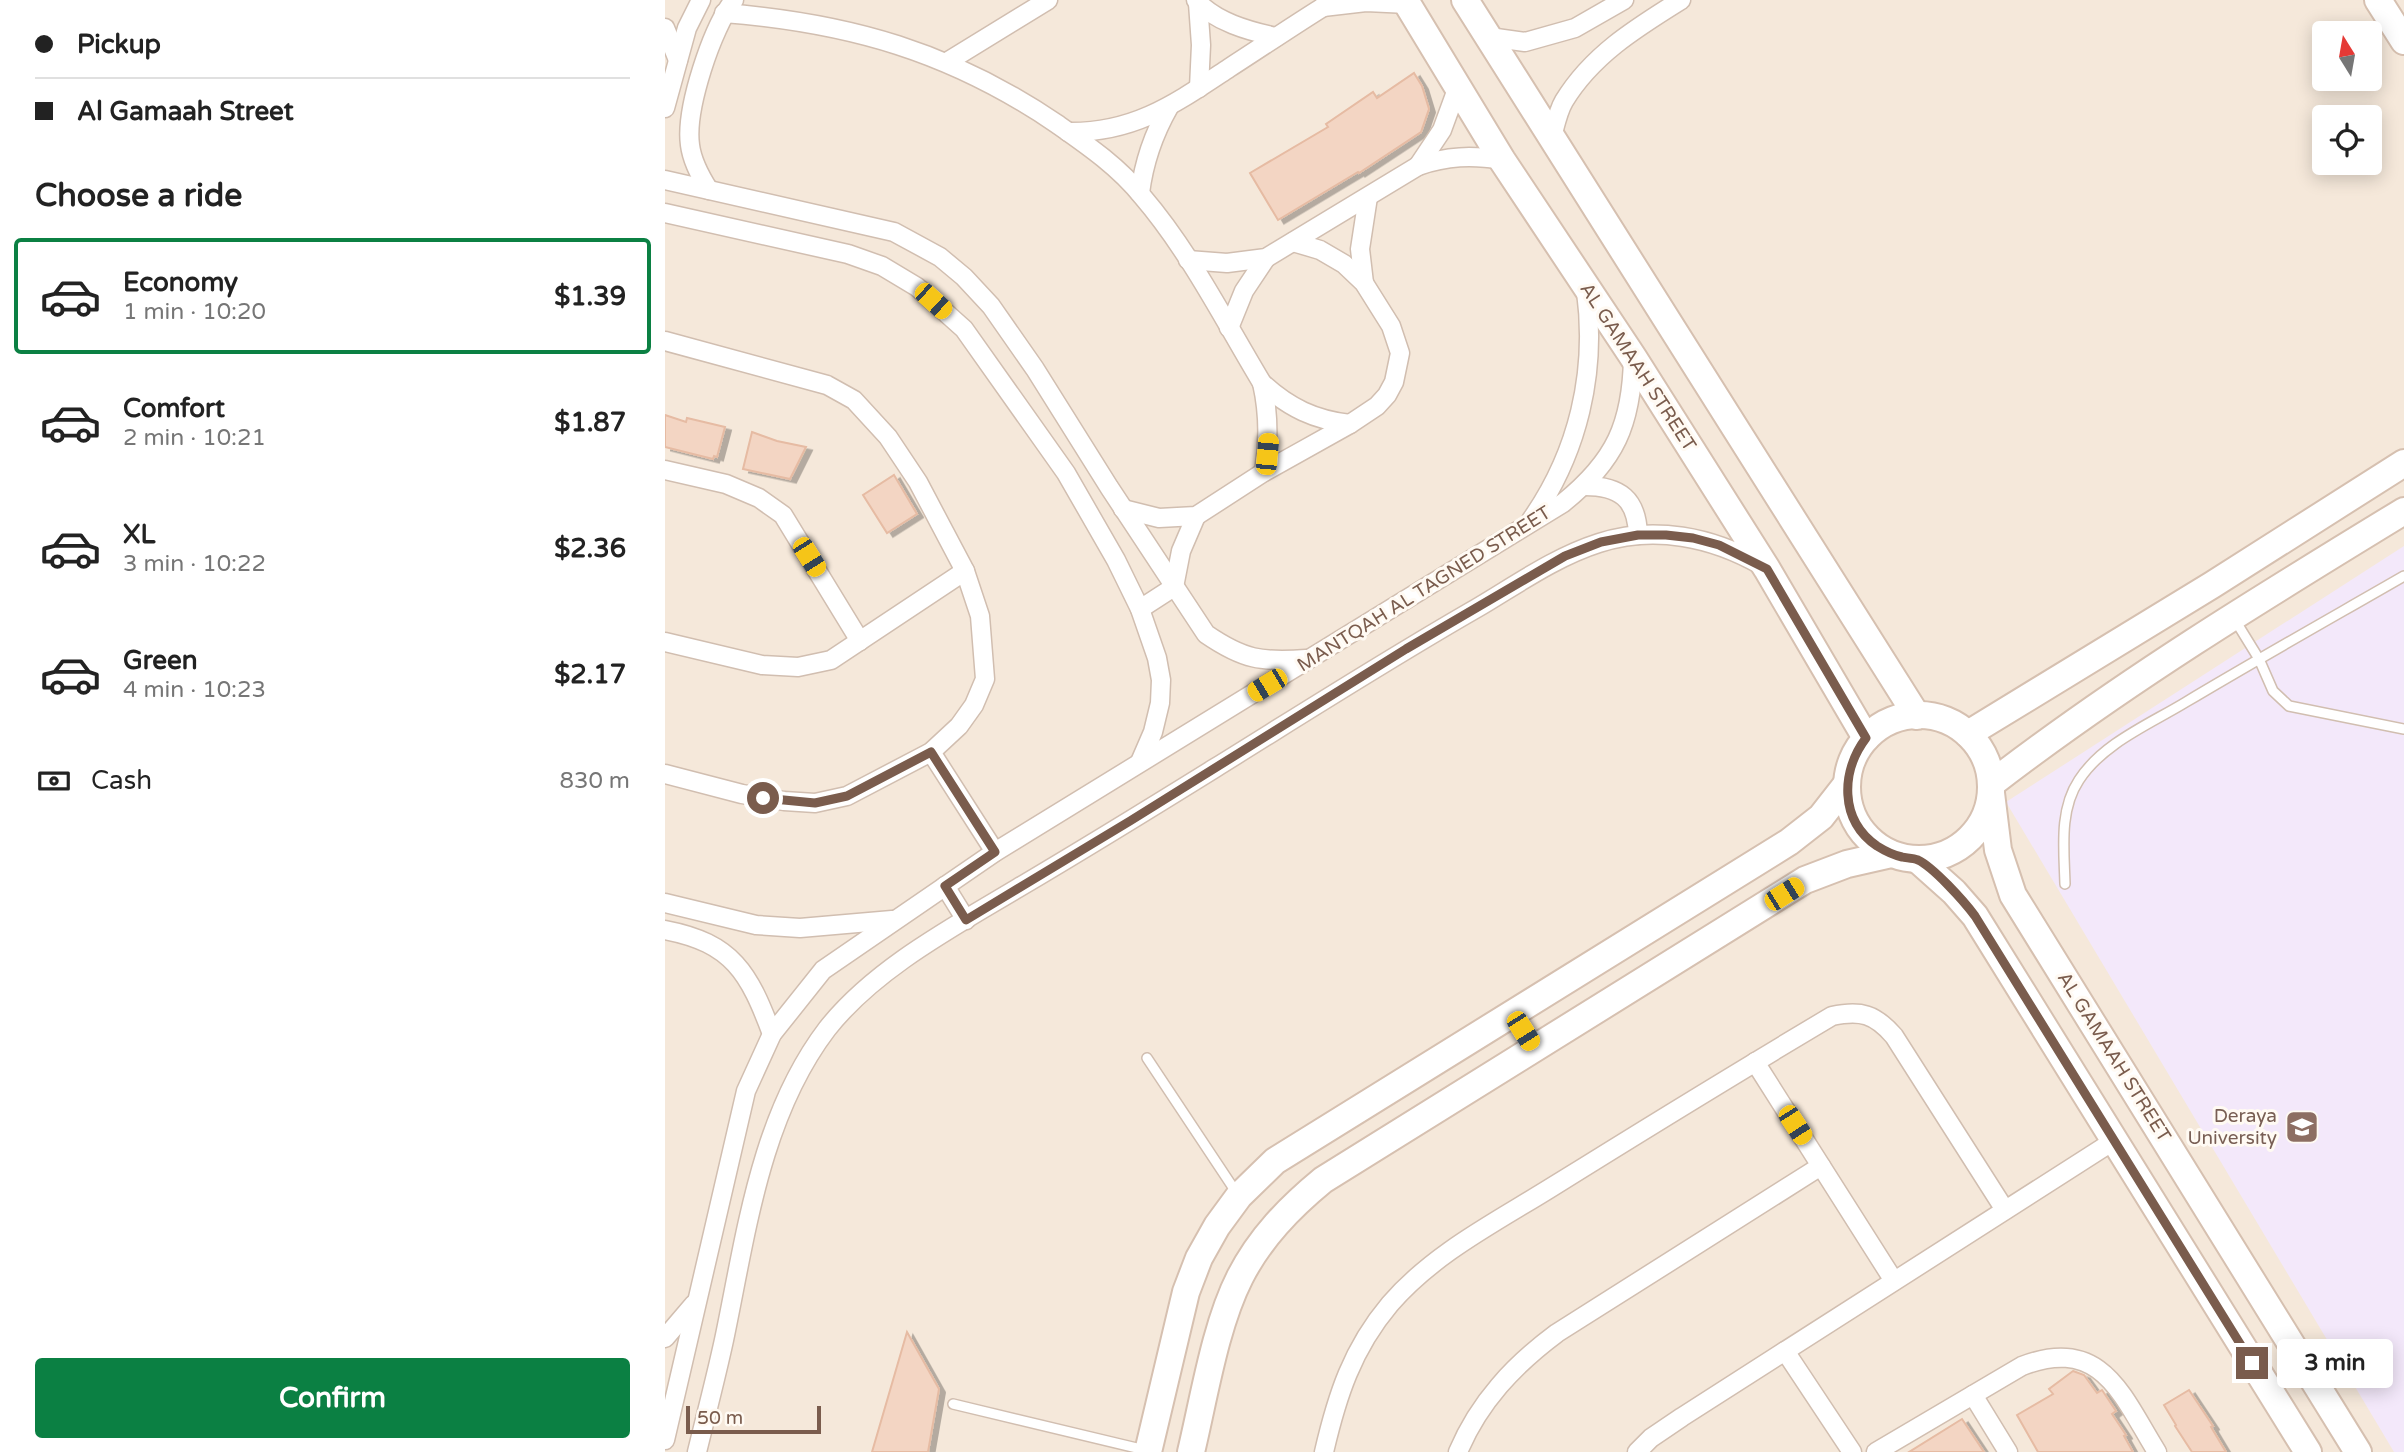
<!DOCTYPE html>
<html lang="en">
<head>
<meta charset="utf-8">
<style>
  body { margin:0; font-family:"Varela Round",sans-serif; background:#f6f6f6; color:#222; height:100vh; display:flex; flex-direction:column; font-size:26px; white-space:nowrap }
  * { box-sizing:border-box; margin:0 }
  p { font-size:23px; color:#767676 }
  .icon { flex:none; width:38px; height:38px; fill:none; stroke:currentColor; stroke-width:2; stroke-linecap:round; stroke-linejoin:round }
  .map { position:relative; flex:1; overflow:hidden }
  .sheet { display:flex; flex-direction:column; background:#fff; width:665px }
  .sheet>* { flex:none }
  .guide { display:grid; align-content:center; height:154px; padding:0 35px; background:#fff }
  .needle { width:46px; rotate:349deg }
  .tools { position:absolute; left:1647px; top:21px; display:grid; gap:14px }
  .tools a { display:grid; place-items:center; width:70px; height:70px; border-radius:7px; background:#fff; box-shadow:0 4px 18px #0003; font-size:35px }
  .scale { position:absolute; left:21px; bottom:18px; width:135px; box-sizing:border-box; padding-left:7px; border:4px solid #7a5c4d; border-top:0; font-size:19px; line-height:24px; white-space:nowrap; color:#7a5c4d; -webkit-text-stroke:5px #fffaf3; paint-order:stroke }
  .end { position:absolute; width:32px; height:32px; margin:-16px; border:9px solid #7a5c4d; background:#fff; box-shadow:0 0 0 4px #fff }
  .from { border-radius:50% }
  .bubble { position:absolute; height:49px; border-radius:7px; background:#fff; box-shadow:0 4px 18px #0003; font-size:23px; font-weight:800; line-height:49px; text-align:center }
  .car { position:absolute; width:21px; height:42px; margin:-21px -10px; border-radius:9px; box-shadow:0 0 5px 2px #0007; background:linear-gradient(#f5c518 24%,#345 0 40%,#f5c518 0 76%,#345 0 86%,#f5c518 0) }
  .guide b { display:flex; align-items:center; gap:24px; height:66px; font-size:26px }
  .guide b+b { border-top:2px solid #e0e0e0 }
  .guide i { width:18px; height:18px; background:#222 }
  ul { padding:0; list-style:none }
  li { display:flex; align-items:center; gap:21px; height:116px; margin:0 14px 10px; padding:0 21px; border:4px solid transparent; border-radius:7px }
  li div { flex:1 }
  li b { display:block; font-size:26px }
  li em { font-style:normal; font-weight:800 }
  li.active { border-color:#0b8043 }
  li>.icon { width:63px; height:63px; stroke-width:1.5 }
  h2 { padding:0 35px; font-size:32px; line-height:84px }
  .pay { display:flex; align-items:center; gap:18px; height:77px; padding:0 35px; font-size:26px }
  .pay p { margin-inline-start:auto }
  .button { display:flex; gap:14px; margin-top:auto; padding:14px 35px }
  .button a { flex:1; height:80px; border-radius:7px; background:#0b8043; color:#fff; font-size:28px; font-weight:800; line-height:80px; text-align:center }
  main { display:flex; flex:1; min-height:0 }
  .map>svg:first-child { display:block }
</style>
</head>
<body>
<main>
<section class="sheet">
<div class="guide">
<b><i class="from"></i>Pickup</b>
<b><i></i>Al Gamaah Street</b>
</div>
<h2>Choose a ride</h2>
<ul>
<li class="active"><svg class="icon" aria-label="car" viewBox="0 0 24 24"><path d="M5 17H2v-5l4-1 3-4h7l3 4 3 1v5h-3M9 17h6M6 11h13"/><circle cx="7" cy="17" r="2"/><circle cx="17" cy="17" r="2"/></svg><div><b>Economy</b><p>1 min · 10:20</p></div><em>$1.39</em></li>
<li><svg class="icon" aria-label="car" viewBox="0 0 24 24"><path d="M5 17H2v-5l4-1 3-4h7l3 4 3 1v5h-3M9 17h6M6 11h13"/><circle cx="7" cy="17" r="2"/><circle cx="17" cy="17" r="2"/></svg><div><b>Comfort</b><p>2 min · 10:21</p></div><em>$1.87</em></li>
<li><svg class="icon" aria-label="car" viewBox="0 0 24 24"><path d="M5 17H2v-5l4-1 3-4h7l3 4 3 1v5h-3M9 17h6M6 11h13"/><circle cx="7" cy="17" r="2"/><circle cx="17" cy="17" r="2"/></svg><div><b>XL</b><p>3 min · 10:22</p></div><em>$2.36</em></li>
<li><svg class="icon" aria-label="car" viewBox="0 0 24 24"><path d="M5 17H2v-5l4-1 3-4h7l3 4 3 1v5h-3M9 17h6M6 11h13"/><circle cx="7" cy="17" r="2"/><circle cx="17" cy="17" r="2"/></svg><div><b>Green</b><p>4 min · 10:23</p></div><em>$2.17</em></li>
</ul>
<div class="pay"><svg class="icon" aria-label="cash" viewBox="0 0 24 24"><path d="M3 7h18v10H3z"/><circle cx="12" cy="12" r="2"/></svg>Cash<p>830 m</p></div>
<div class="button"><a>Confirm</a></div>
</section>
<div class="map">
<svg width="1739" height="1452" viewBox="0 0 1739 1452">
  <defs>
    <filter id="shadow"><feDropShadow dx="6" dy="3.5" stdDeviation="0" flood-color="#0004"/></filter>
  </defs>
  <rect width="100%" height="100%" fill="#fdf6ec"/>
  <path fill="#f5e8da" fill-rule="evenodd" d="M0 0H1739V1452H0ZM1659 33H1704V79H1659ZM1659 117H1704V163H1659Z"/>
  <path fill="#f3e8fa" d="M1739 546V1452H1729L1341 802Z"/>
  <g fill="#f3d5c3" stroke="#e6bba3" stroke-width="2" filter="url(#shadow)">
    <path d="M749 73 757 86 764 109 756 132 694 173 693 172 613 220 585 173 663 127 661 124 708 92 712 98Z"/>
    <path d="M0 415 21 422 22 418 60 427 52 457 49 456 48 459 0 447Z"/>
    <path d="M87 432 112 441 141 447 125 479 78 469Z"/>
    <path d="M229 475 252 514 222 533 198 495Z"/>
    <path d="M242 1332 274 1389 263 1452H207Z"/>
    <path d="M1408 1371 1419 1375 1432 1393 1437 1390 1451 1411 1447 1414 1461 1435 1459 1436 1468 1452H1373L1352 1415 1388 1394 1384 1389Z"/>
    <path d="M1524 1390 1548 1426 1546 1427 1561 1452H1527L1510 1426 1511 1425 1499 1405Z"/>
    <path d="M1297 1419 1319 1452H1244Z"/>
  </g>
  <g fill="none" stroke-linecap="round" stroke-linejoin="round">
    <defs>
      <g id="lane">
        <path d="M1570 620 1594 659 1608 691 1624 706 1739 729"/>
        <path d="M1400 884C1399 849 1394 810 1414 780 1438 743 1485 724 1521 702 1593 659 1666 618 1739 576"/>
        <path d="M482 1058 573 1195"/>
        <path d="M288 1404 480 1450"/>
      </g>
      <g id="street">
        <path d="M531 0C550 22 584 31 611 37"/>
        <path d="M533 3 536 45 534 88"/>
        <path d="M658 7 701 2 743 4"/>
        <path d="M59 13C185 23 286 52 392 124 422 145 454 167 477 196 525 252 559 320 597 383 624 408 650 420 685 424"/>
        <path d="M0 28 13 60"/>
        <path d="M824 37 860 42 910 28 959 0"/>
        <path d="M282 62 383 0"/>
        <path d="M0 108 22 28 36 0"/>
        <path d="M403 132C470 133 511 103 564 68 595 48 626 27 658 7L662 0"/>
        <path d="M887 137C890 126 893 111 899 101 927 55 971 28 1016 0"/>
        <path d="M753 166 777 130 792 89"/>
        <path d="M0 180 229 232 275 257 299 277 326 306 370 369 444 487 541 634C579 660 596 662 641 659"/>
        <path d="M44 190C35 176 27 161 25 145 20 109 47 28 69 0"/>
        <path d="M475 193C479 161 488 135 504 107"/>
        <path d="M0 213 183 254 217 266 252 287 299 329 401 473 451 560 475 609 492 658 496 680 495 703 488 732 475 762"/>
        <path d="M523 260 562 263 601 258 753 166C782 156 807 155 837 160"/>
        <path d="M699 283 695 249 703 197"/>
        <path d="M564 328 579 291 601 258"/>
        <path d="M0 341 162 385 189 400 223 437 253 482 300 571 315 616 320 679 309 705 294 726 266 752 182 796 150 803 119 801 77 794 0 774"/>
        <path d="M597 383C604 414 604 442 599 472"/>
        <path d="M0 470 61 484 94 498 118 515 195 641"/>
        <path d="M920 486C955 486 972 499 973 535"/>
        <path d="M458 509 494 518 531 516 599 472 685 424 712 406 722 395 729 382 735 353 726 326 699 283 679 264 655 250 628 242"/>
        <path d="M866 520C913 453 932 373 921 291"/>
        <path d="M475 609 509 587 516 551 531 516"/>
        <path d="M0 642 97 665 133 667 166 660 300 571"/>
        <path d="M266 752 330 852"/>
        <path d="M280 886 301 920"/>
        <path d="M0 903 91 925 135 928 227 920"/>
        <path d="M0 930C68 943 84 973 107 1034"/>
        <path d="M1090 1062 1229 1281"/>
        <path d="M0 1338 29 1304"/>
        <path d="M1120 1351 1187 1452"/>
        <path d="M1308 1395 1343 1452"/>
        <path d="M0 1440 81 1091 107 1034 158 970 330 852 898 503C950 461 967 424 968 357"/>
        <path d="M32 1452C41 1415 51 1377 59 1340 81 1235 95 1117 162 1029 209 969 288 927 353 888 419 849 484 809 550 768 637 714 723 659 812 608 851 585 890 557 934 543 989 525 1047 537 1096 565"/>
        <path d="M659 1452C672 1396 687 1349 725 1304 769 1253 831 1222 887 1187 980 1129 1073 1072 1167 1016 1196 1010 1210 1014 1229 1036L1340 1210"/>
        <path d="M793 1452C814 1402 849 1365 892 1333L1156 1166"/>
        <path d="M972 1452 986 1438 1017 1417 1450 1140"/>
        <path d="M1211 1452 1357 1366C1437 1335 1457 1396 1492 1452"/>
      </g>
      <g id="secondary">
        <path d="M740 0 837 160 968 357 1102 569 1201 738"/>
        <path d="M800 0 1252 716"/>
        <path d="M1713 0 1739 41"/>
        <circle cx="1254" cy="787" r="72"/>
        <path d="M1303 734 1547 585 1739 463"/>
        <path d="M1326 784C1457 683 1598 597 1739 511"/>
        <path d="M1326 793 1333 850 1348 895 1693 1452"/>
        <path d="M1252 859 1289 892 1310 916 1643 1452"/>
        <path d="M483 1452 521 1292 534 1258 552 1226 574 1196 610 1161 1124 842 1156 817 1181 785"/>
        <path d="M526 1452C539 1398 550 1326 575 1277 595 1238 624 1208 658 1180L1140 880 1182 864 1226 854"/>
      </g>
    </defs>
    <use href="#lane" stroke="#d1beb0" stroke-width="12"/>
    <use href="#street" stroke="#d1beb0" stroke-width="21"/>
    <use href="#secondary" stroke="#d6c0b0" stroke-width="30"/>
    <use href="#lane" stroke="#fff" stroke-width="9"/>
    <use href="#street" stroke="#fff" stroke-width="18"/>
    <use href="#secondary" stroke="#fff" stroke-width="26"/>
  </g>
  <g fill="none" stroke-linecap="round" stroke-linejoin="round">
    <path stroke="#7a5c4d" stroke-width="9" d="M98 798 150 803 182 796 266 752 330 852 280 886 301 920 465 821 741 649 900 556 936 542 973 535H1001L1028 538 1054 545 1102 569 1201 738C1176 771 1174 820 1212 846 1220 851 1228 855 1237 857 1241 858 1248 858 1253 860 1268 867 1299 901 1310 916L1587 1363"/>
  </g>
  <defs>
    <symbol id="university-square" viewBox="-11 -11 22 22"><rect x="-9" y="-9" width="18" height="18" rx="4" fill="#8d6e63" stroke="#fffaf3"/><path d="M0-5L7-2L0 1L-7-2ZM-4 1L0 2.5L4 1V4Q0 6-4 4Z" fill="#fff"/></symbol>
  </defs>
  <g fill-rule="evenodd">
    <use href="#university-square" x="1618" y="1108" width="38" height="38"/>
  </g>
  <g text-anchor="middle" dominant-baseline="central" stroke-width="6" stroke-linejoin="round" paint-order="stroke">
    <g font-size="19" fill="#7a5c4d" stroke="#fffaf3">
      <text transform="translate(973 367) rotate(57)">AL GAMAAH STREET</text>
      <text transform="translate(759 589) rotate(-32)">MANTQAH AL TAGNED STREET</text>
      <text transform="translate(1449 1057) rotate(58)">AL GAMAAH STREET</text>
    </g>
    <g font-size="19" fill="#785e54" stroke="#fffaf3" text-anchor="end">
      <text x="1612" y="1116">Deraya<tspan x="1612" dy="22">University</tspan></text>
    </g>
  </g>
</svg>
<div class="tools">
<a><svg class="needle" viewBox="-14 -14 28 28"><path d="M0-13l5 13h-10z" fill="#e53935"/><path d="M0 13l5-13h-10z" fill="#767676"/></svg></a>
<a><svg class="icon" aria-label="locate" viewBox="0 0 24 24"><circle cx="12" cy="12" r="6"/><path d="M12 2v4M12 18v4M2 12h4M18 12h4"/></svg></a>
</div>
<div class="scale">50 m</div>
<i class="end from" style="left:98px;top:798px"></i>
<i class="end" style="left:1587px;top:1363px"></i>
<div class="bubble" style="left:1612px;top:1339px;width:116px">3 min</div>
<i class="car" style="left:268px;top:301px;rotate:132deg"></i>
<i class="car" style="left:602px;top:454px;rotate:5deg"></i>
<i class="car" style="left:144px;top:557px;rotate:148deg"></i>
<i class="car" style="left:602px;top:685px;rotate:239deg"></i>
<i class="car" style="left:1119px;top:894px;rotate:58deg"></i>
<i class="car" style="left:858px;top:1031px;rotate:148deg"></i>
<i class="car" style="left:1130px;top:1125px;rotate:147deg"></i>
</div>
</main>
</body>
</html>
